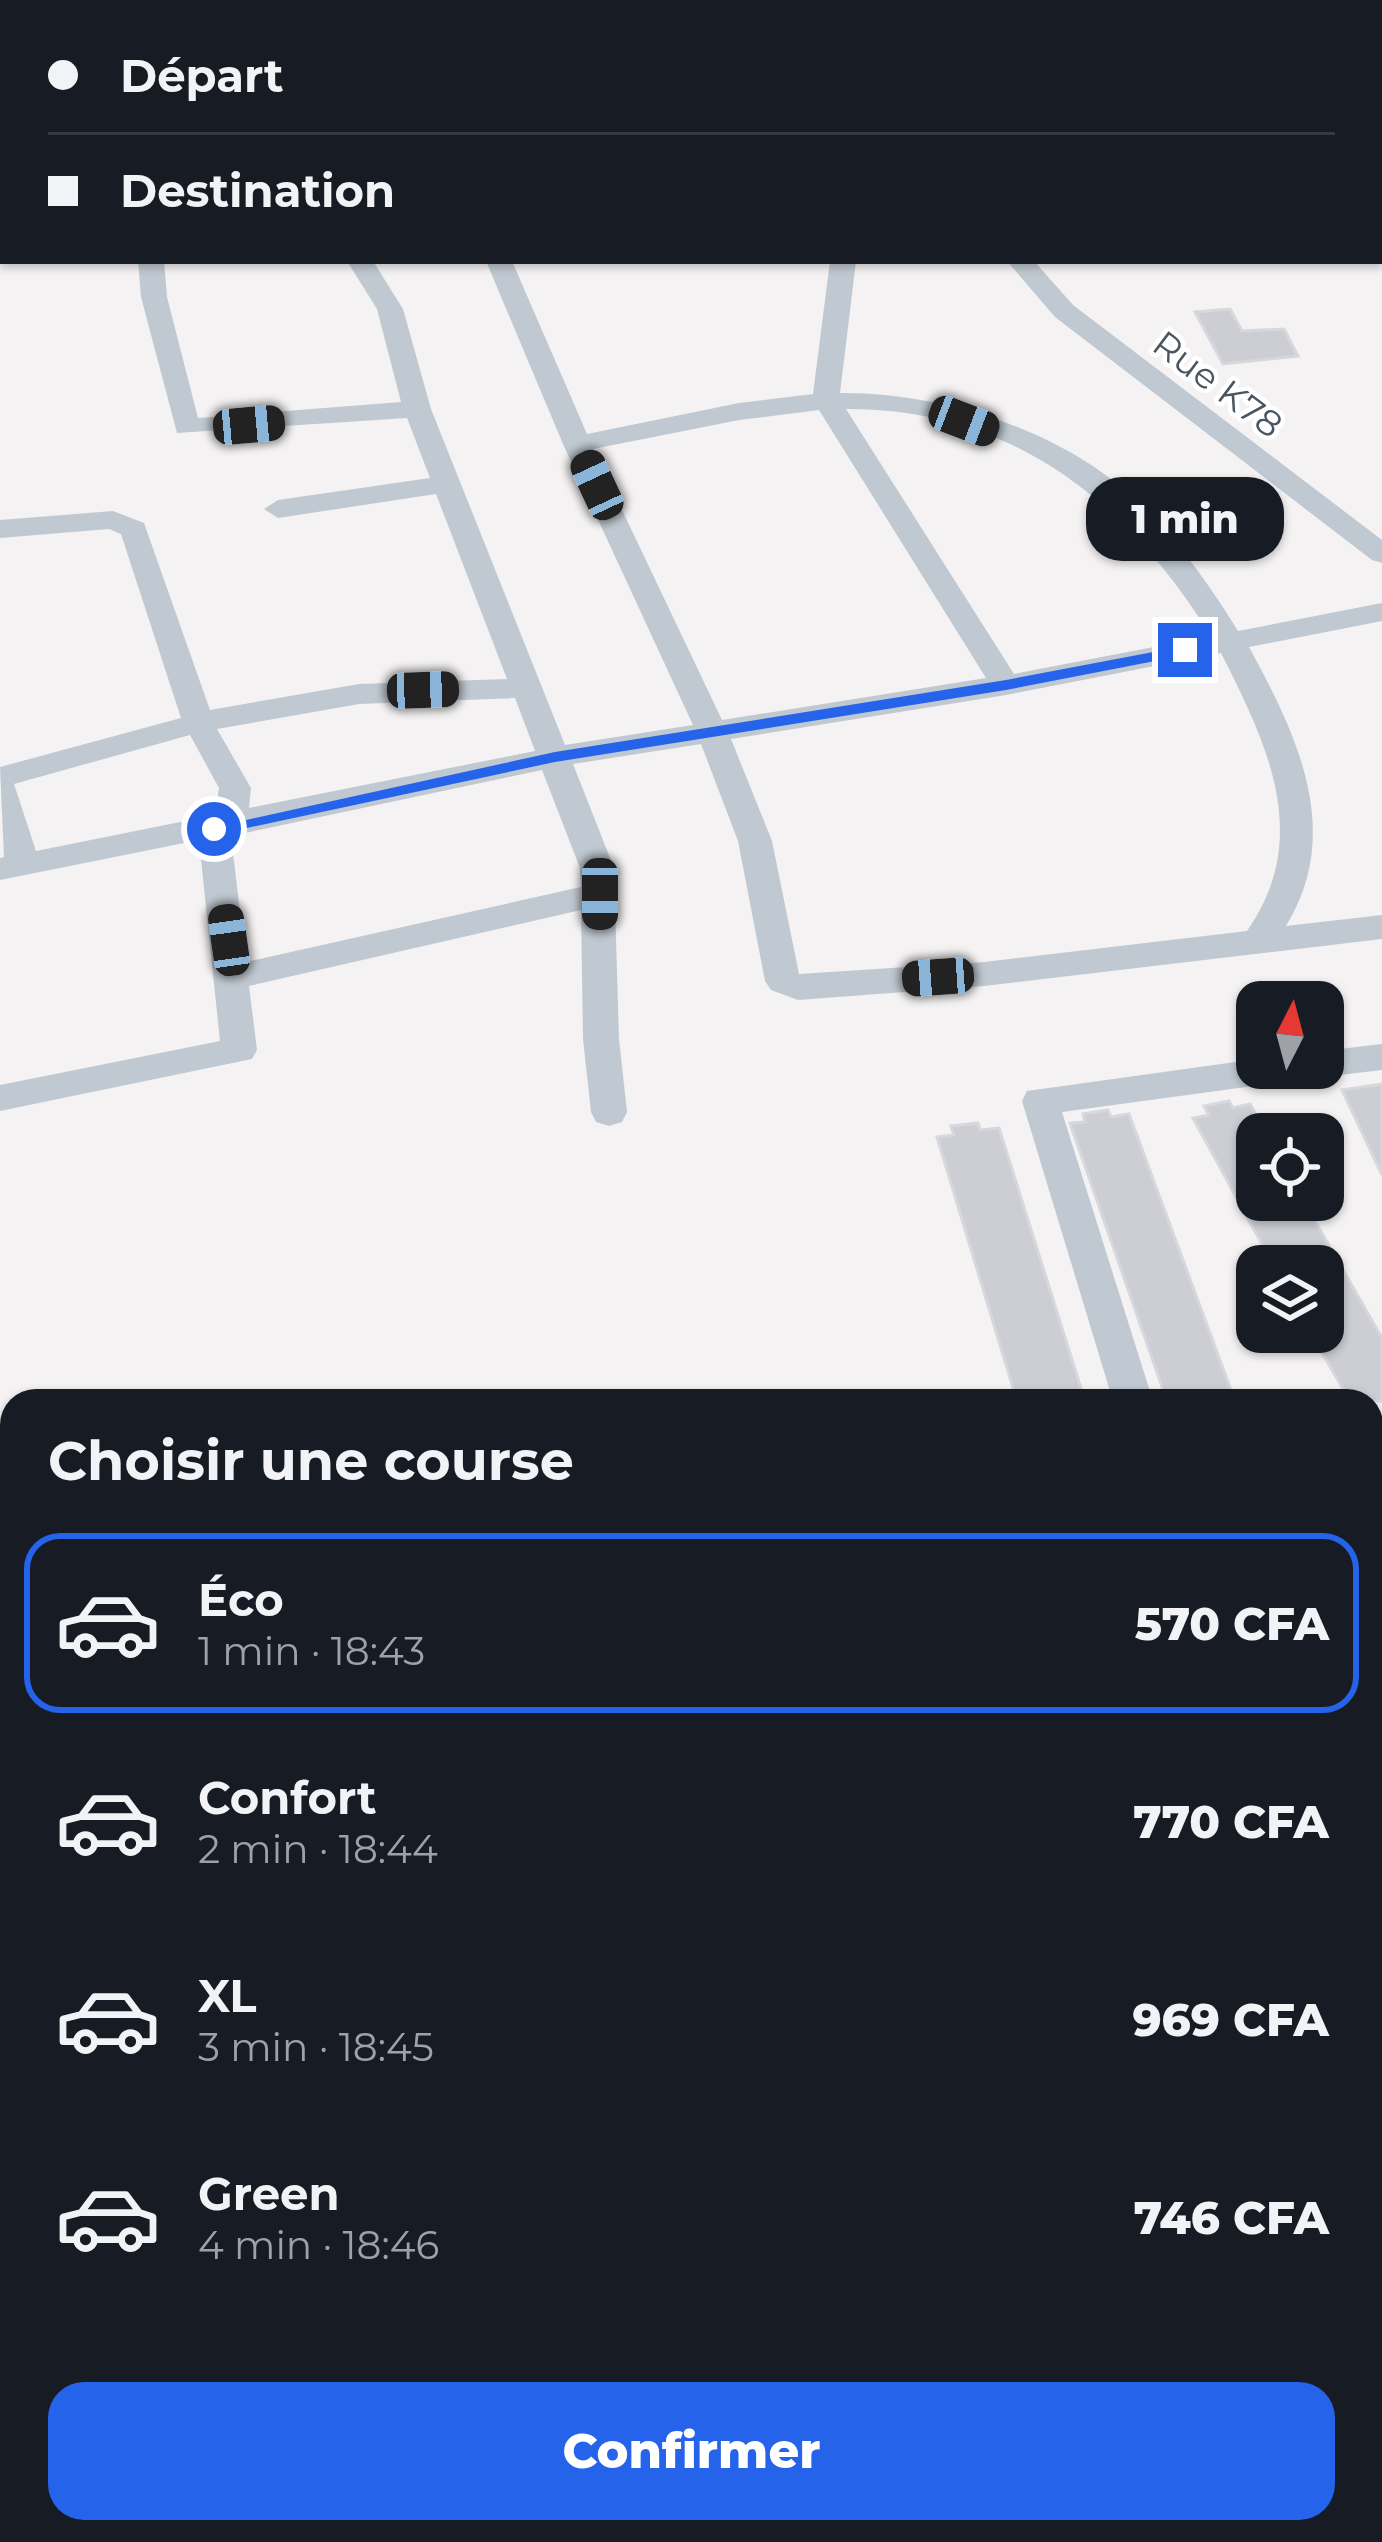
<!DOCTYPE html>
<html lang="fr">
<head>
<meta charset="utf-8">
<style>
  body { margin:0; font-family:Montserrat,sans-serif; background:#20242c; color:#f1f3f6; height:100vh; display:flex; flex-direction:column; font-size:45px; white-space:nowrap }
  * { box-sizing:border-box; margin:0 }
  p { font-size:39px; color:#9ea1a6 }
  .icon { flex:none; width:66px; height:66px; fill:none; stroke:currentColor; stroke-width:2; stroke-linecap:round; stroke-linejoin:round }
  .map { position:relative; flex:1; overflow:hidden }
  .panel { position:absolute; left:0px; top:1389px; width:1383px; height:1155px; display:flex; flex-direction:column; background:#171b24; border-radius:36px 36px 0 0; box-shadow:0 3px 9px #0004 }
  .panel>* { flex:none }
  .guide { position:absolute; left:0px; top:0px; width:1383px; height:264px; box-shadow:0 3px 9px #0004; display:grid; align-content:center; height:264px; padding:0 48px; background:#171b24 }
  .needle { width:78px; rotate:6deg }
  .buttons { position:absolute; left:1236px; top:981px; display:grid; gap:24px }
  .buttons a { display:grid; place-items:center; width:108px; height:108px; border-radius:24px; background:#171b24; box-shadow:0 3px 9px #0004; font-size:60px }
  .end { position:absolute; width:54px; height:54px; margin:-27px; border:15px solid #2563eb; background:#fff; box-shadow:0 0 0 6px #fff }
  .from { border-radius:50% }
  .bubble { position:absolute; height:84px; border-radius:36px; background:#171b24; box-shadow:0 3px 9px #0004; font-size:39px; font-weight:800; line-height:84px; text-align:center }
  .car { position:absolute; width:36px; height:72px; margin:-36px -18px; border-radius:15px; box-shadow:0 0 9px 3px #0007; background:linear-gradient(#222 24%,#8ab4d8 0 40%,#222 0 76%,#8ab4d8 0 86%,#222 0) }
  .guide b { display:flex; align-items:center; gap:42px; height:114px; font-size:45px }
  .guide b+b { border-top:3px solid #363941 }
  .guide i { width:30px; height:30px; background:#f1f3f6 }
  ul { padding:0; list-style:none }
  li { display:flex; align-items:center; gap:36px; height:180px; margin:0 24px 18px; padding:0 24px; border:6px solid transparent; border-radius:36px }
  li div { flex:1 }
  li b { display:block; font-size:45px }
  li em { font-style:normal; font-weight:800 }
  li.selected { border-color:#2563eb }
  li>.icon { width:108px; height:108px; stroke-width:1.5 }
  h2 { padding:0 48px; font-size:54px; line-height:144px }
  .action { display:flex; gap:24px; margin-top:auto; padding:24px 48px }
  .action a { flex:1; height:138px; border-radius:36px; background:#2563eb; color:#fff; font-size:48px; font-weight:800; line-height:138px; text-align:center }
  .map>svg:first-child { display:block }
</style>
</head>
<body>
<div class="map">
<svg width="1382" height="2542" viewBox="0 0 1382 2542">
  <rect width="100%" height="100%" fill="#f4f2f2"/>
  <g fill="#ccced4" stroke="#d6d8dd" stroke-width="3">
    <path d="M1230 309 1242 331 1284 329 1298 356 1223 364 1195 312Z"/>
    <path d="M1382 1084V1175L1342 1090Z"/>
    <path d="M1229 1101 1233 1108 1250 1104 1267 1134H1257V1200H1303L1382 1338V1401H1350L1310 1332H1323V1266H1274L1193 1118 1209 1115 1204 1106Z"/>
    <path d="M1108 1110 1111 1117 1129 1114 1235 1401H1167L1070 1123 1085 1122 1083 1114Z"/>
    <path d="M978 1123 980 1130 999 1128 1085 1401H1017L937 1137 954 1135 951 1126Z"/>
  </g>
  <g fill="none" stroke-linecap="round" stroke-linejoin="round">
    <g fill="#c0c9d1" fill-rule="evenodd">
      <path d="M275 0H297L274 3Z"/>
      <rect x="435" y="0" width="22" height="3"/>
      <path d="M615 0H637L614 3Z"/>
      <path d="M867 0H889L866 3Z"/>
      <path d="M1001 0H1023L999 3Z"/>
      <path d="M1320 0H1342L1344 3H1322Z"/>
      <path d="M1380 90 1382 91V111H1380Z"/>
      <rect x="0" y="114" width="3" height="14"/>
      <rect x="0" y="236" width="3" height="16"/>
      <path d="M138 261H164L167 297 198 418 401 402 377 309 347 261H373L403 309 431 409 565 745 693 725 563 444 486 261H512L587 434 739 403 813 394 830 261H856L840 393C941 392 1063 430 1137 501 1177 539 1209 584 1238 631L1382 603V621L1249 647C1297 735 1344 832 1286 926L1382 915V939L984 986 798 1000 771 990 765 981 738 841 701 744 573 764 614 868 619 1039 627 1112 622 1122 609 1126 596 1122 591 1112 583 1039 581 910 249 986 257 1050 252 1059 0 1111V1085L220 1041 199 840 0 880V858L4 857 0 767 181 718 121 534 109 529 0 538V520L113 511 144 523 210 710 359 684 507 679 436 494 278 518 264 509 278 500 430 478 407 418 177 433 141 297ZM846 409C1012 408 1128 502 1211 636L1014 674ZM819 410 986 678 722 720 593 449 739 420ZM1221 653C1267 744 1313 837 1247 931L984 962 799 974 772 841 731 739 1006 695ZM515 698 535 751 249 808 251 788 217 729 359 704ZM190 735 219 788 215 815 36 851 14 784ZM542 770 580 868 581 887 246 962 231 836Z"/>
      <path d="M1007 261H1034L1073 305 1382 540V563L1372 560 1055 317Z"/>
      <path d="M1382 1044V1070L1323 1077 1308 1069 1303 1077 1290 1081 1062 1112 1153 1401H1113L1022 1101 1027 1091 1257 1059V1068H1323V1051Z"/>
      <rect x="1371" y="1426" width="11" height="34"/>
    </g>
  </g>
  <path fill="#2563eb" d="M1185 646 1191 647V654L1006 690 555 762 214 835 205 829 555 752 1006 680Z"/>
  <g text-anchor="middle" dominant-baseline="central" stroke-width="9" stroke-linejoin="round" paint-order="stroke">
    <g font-size="36" fill="#495560" stroke="#fff">
      <text transform="translate(1218 384) rotate(37)">Rue K78</text>
    </g>
  </g>
</svg>
<div class="buttons">
<a><svg class="needle" viewBox="-14 -14 28 28"><path d="M0-13l5 13h-10z" fill="#e53935"/><path d="M0 13l5-13h-10z" fill="#9ea1a6"/></svg></a>
<a><svg class="icon" aria-label="locate" viewBox="0 0 24 24"><circle cx="12" cy="12" r="6"/><path d="M12 2v4M12 18v4M2 12h4M18 12h4"/></svg></a>
<a><svg class="icon" aria-label="layers" viewBox="0 0 24 24"><path d="M12 4l9 5-9 5-9-5zM3 14l9 5 9-5"/></svg></a>
</div>
<i class="end from" style="left:214px;top:829px"></i>
<i class="end" style="left:1185px;top:650px"></i>
<div class="bubble" style="left:1086px;top:477px;width:198px">1 min</div>
<i class="car" style="left:964px;top:421px;rotate:111deg"></i>
<i class="car" style="left:249px;top:425px;rotate:85deg"></i>
<i class="car" style="left:597px;top:485px;rotate:335deg"></i>
<i class="car" style="left:423px;top:690px;rotate:88deg"></i>
<i class="car" style="left:600px;top:894px;rotate:180deg"></i>
<i class="car" style="left:229px;top:940px;rotate:352deg"></i>
<i class="car" style="left:938px;top:977px;rotate:266deg"></i>
<div class="guide">
<b><i class="from"></i>Départ</b>
<b><i></i>Destination</b>
</div>
<section class="panel">
<h2>Choisir une course</h2>
<ul>
<li class="selected"><svg class="icon" aria-label="car" viewBox="0 0 24 24"><path d="M5 17H2v-5l4-1 3-4h7l3 4 3 1v5h-3M9 17h6M6 11h13"/><circle cx="7" cy="17" r="2"/><circle cx="17" cy="17" r="2"/></svg><div><b>Éco</b><p>1 min · 18:43</p></div><em>570 CFA</em></li>
<li><svg class="icon" aria-label="car" viewBox="0 0 24 24"><path d="M5 17H2v-5l4-1 3-4h7l3 4 3 1v5h-3M9 17h6M6 11h13"/><circle cx="7" cy="17" r="2"/><circle cx="17" cy="17" r="2"/></svg><div><b>Confort</b><p>2 min · 18:44</p></div><em>770 CFA</em></li>
<li><svg class="icon" aria-label="car" viewBox="0 0 24 24"><path d="M5 17H2v-5l4-1 3-4h7l3 4 3 1v5h-3M9 17h6M6 11h13"/><circle cx="7" cy="17" r="2"/><circle cx="17" cy="17" r="2"/></svg><div><b>XL</b><p>3 min · 18:45</p></div><em>969 CFA</em></li>
<li><svg class="icon" aria-label="car" viewBox="0 0 24 24"><path d="M5 17H2v-5l4-1 3-4h7l3 4 3 1v5h-3M9 17h6M6 11h13"/><circle cx="7" cy="17" r="2"/><circle cx="17" cy="17" r="2"/></svg><div><b>Green</b><p>4 min · 18:46</p></div><em>746 CFA</em></li>
</ul>
<div class="action"><a>Confirmer</a></div>
</section>
</div>
</body>
</html>
